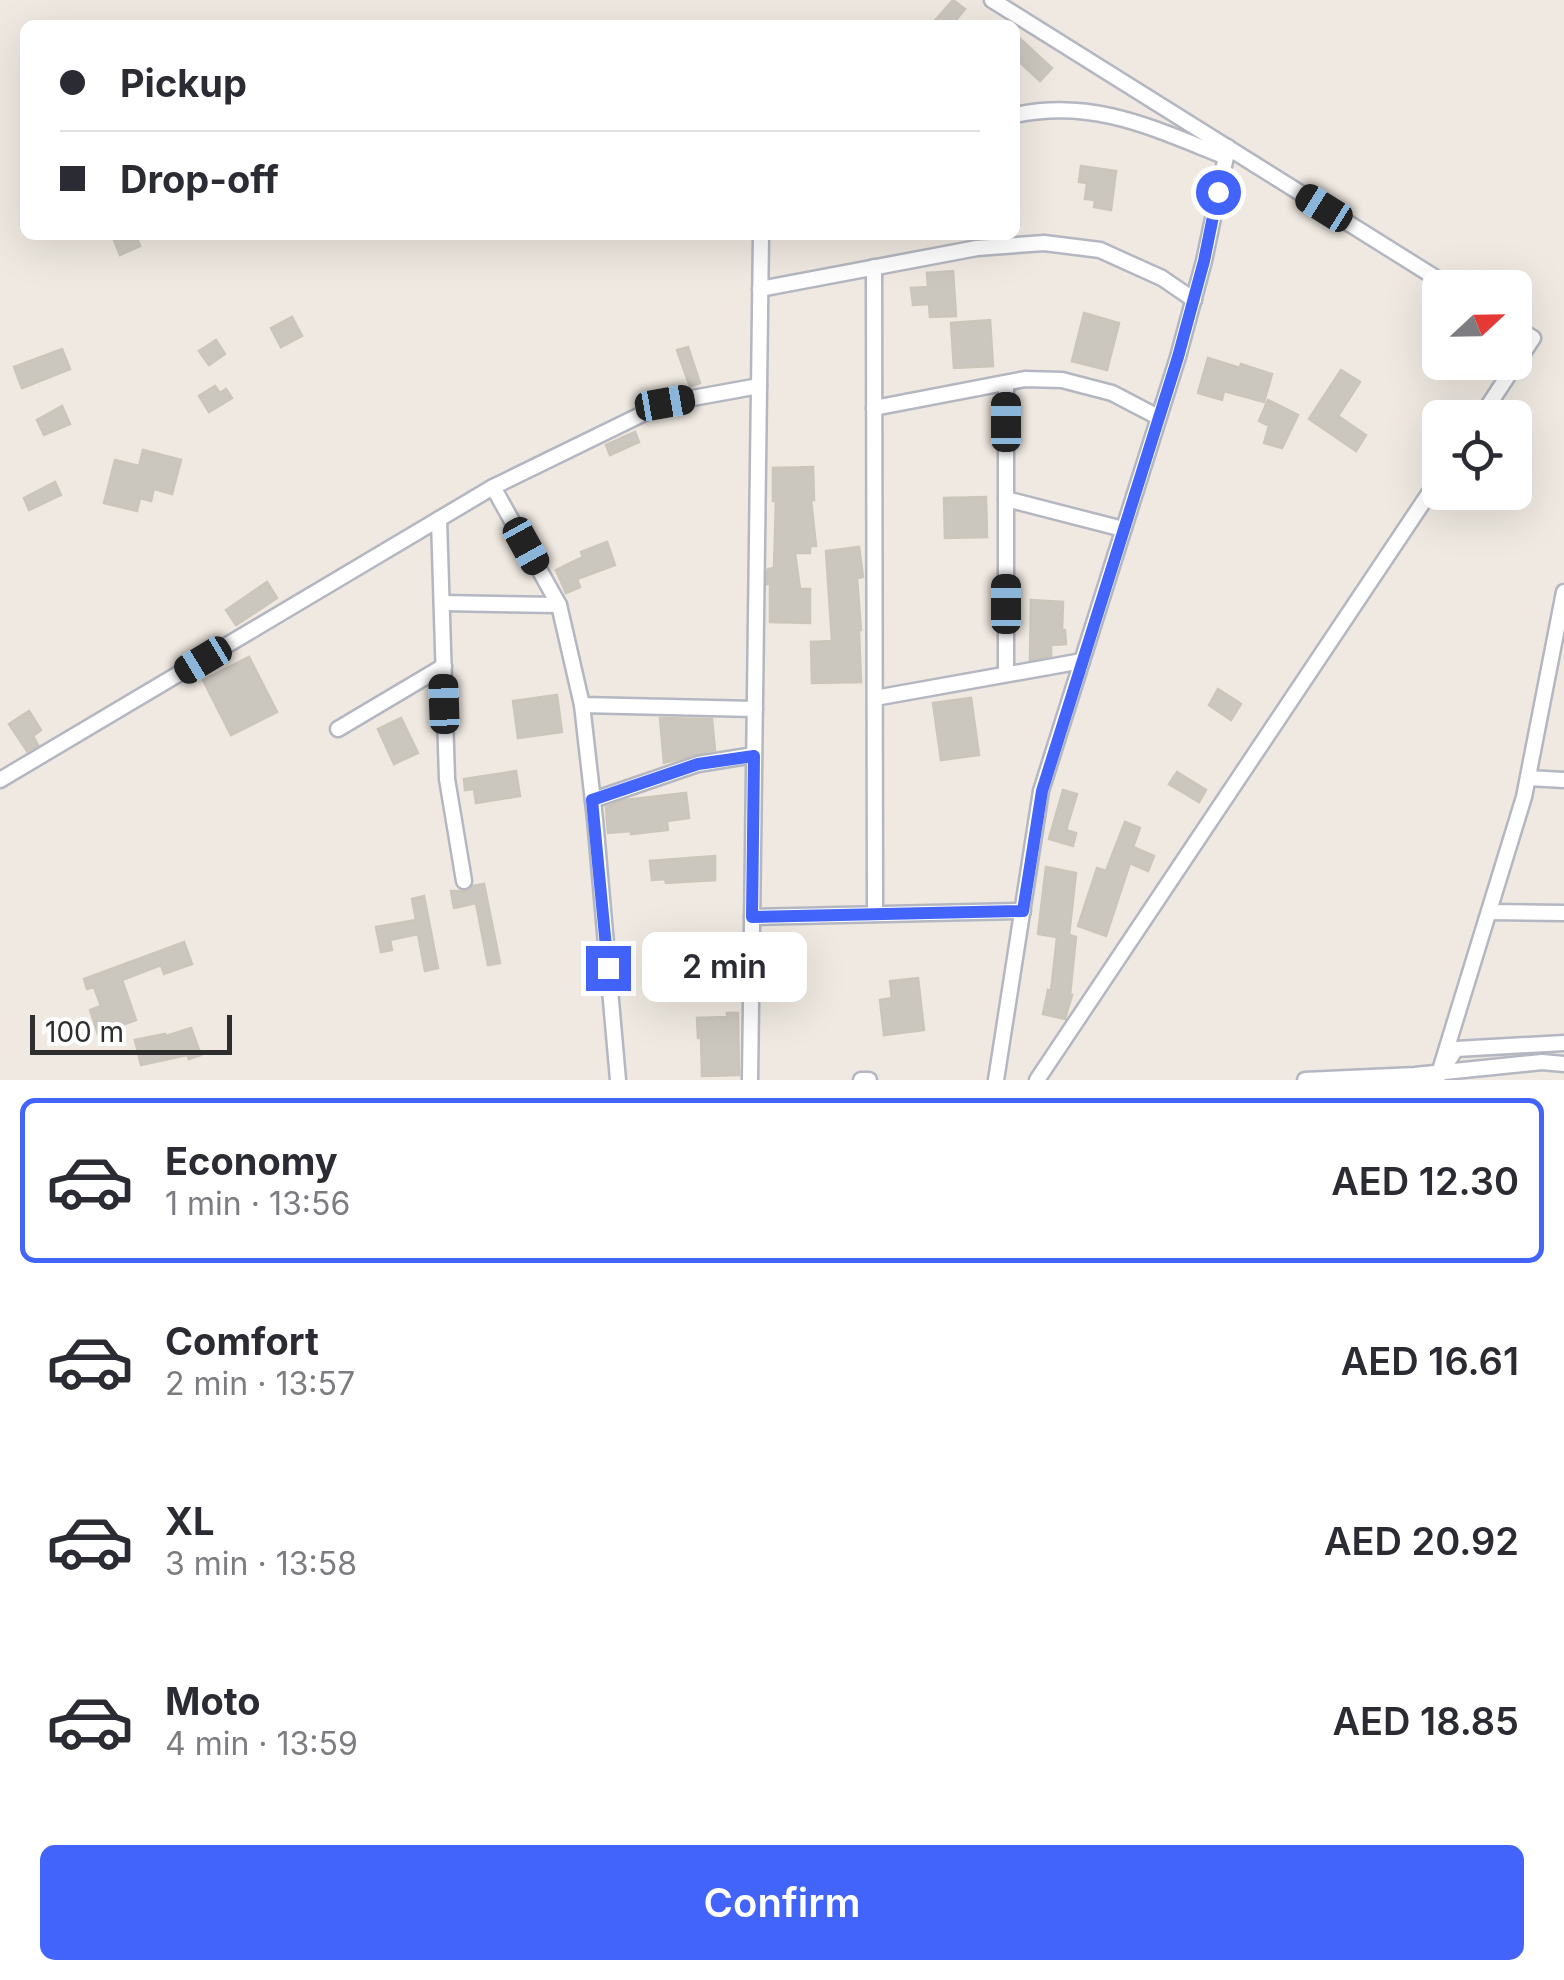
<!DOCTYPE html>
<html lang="en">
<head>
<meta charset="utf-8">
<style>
  body { margin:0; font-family:Inter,sans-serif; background:#f7f7f7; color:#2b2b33; height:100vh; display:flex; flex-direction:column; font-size:38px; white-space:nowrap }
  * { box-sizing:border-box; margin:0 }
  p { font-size:32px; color:#7c7c81 }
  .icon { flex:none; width:55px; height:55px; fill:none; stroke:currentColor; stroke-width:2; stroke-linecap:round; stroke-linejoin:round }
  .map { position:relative; height:1080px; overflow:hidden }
  .sheet { display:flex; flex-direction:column; background:#fff; flex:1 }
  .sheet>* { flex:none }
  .top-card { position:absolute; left:20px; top:20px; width:1000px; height:220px; border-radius:15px; box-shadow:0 10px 40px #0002; display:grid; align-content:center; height:220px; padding:0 40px; background:#fff }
  .needle { width:65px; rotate:68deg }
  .buttons { position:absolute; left:1422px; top:270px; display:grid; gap:20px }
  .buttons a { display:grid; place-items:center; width:110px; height:110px; border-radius:15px; background:#fff; box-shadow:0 10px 40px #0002; font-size:50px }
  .scale { position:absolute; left:30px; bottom:25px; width:202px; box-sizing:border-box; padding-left:10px; border:5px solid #2e2e2e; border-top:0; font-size:28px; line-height:35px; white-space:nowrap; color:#2e2e2e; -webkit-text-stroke:8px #fff; paint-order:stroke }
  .end { position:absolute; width:45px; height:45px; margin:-22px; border:12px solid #4264fb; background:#fff; box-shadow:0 0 0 5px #fff }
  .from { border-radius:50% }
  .bubble { position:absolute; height:70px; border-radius:15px; background:#fff; box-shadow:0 10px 40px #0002; font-size:32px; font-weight:600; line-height:70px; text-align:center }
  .car { position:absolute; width:30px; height:60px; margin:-30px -15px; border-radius:12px; box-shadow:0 0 8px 2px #0007; background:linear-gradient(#222 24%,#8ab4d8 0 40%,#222 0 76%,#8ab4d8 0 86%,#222 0) }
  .top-card b { display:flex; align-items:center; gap:35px; height:95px; font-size:38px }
  .top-card b+b { border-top:2px solid #e1e1e2 }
  .top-card i { width:25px; height:25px; background:#2b2b33 }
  ul { padding:18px 0 0; list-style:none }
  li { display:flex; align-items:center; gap:30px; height:165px; margin:0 20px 15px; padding:0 20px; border:5px solid transparent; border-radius:15px }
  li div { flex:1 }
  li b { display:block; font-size:38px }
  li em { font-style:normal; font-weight:600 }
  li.current { border-color:#4264fb }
  li>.icon { width:90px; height:90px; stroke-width:1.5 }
  .button { display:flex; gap:20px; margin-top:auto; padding:20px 40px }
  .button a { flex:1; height:115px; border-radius:15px; background:#4264fb; color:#fff; font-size:40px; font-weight:600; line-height:115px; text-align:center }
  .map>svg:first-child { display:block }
</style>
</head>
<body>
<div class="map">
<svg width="1564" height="1080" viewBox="0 0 1564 1080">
  <rect width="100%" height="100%" fill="#efe9e1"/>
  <g fill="#cbc7bf" stroke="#cbc5ba" stroke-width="2.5">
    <path d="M953 0 965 9 952 25H931Z"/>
    <path d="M1015 34 1052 68 1040 81 1015 58Z"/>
    <path d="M1081 166 1116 171 1111 210 1094 207 1095 200 1085 199 1087 183 1079 182Z"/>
    <path d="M112 235H136L140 246 120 255Z"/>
    <path d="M953 271 956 316 930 317 929 304 913 305 911 288 928 287 927 273Z"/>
    <path d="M1084 313 1119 323 1107 370 1072 361Z"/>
    <path d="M292 317 302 336 281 347 271 328Z"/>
    <path d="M990 320 993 366 954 368 951 323Z"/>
    <path d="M216 340 225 354 209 365 199 351Z"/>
    <path d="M688 347 700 383 690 387 677 350Z"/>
    <path d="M62 349 70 369 22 388 14 367Z"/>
    <path d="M1208 358 1240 368 1241 364 1272 374 1264 402 1224 391 1222 400 1198 393Z"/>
    <path d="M1341 370 1360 382 1338 416 1366 435 1356 451 1309 419Z"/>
    <path d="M215 386 220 393 226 389 232 398 209 412 199 396Z"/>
    <path d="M1268 400 1298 415 1282 448 1264 443 1269 426 1259 421Z"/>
    <path d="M62 406 70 424 44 435 37 420Z"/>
    <path d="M635 432 639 442 610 455 606 445Z"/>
    <path d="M143 450 181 460 172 494 154 489 151 501 140 498 137 511 104 503 115 460 139 466Z"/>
    <path d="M813 467 814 500H811L816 546H810V553H795L800 589H810V623L770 622V583L767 584V572L768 569 774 568 776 501H773V468Z"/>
    <path d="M55 482 61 495 29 510 24 498Z"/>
    <path d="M986 497 987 537 945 538 944 498Z"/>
    <path d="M607 542 615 565 577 579 580 587 566 593 556 570 583 557 581 552Z"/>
    <path d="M859 547 863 577 857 578 861 630H859L861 682 812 683 811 642 832 641 826 551Z"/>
    <path d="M267 582 277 598 236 625 226 610Z"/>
    <path d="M1031 600 1063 602 1062 630H1065L1066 644 1051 645V656L1030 660Z"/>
    <path d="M249 657 277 712 231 735 203 680Z"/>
    <path d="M1218 689 1241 704 1231 720 1209 705Z"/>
    <path d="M557 695 562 732 518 738 513 701Z"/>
    <path d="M971 698 979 755 941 760 933 703Z"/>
    <path d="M29 711 41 730 33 736 38 745 27 751 9 724Z"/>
    <path d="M401 718 418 753 394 764 378 729Z"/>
    <path d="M660 718 712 719 715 750 664 763Z"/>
    <path d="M516 771 520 796 476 803 474 789 465 790 464 779Z"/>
    <path d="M1177 772 1206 790 1199 802 1169 784Z"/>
    <path d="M1063 790 1077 794 1066 830 1076 833 1073 846 1049 839Z"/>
    <path d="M686 793 689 818 667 821 668 830 631 834V831L608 833 606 807 625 800Z"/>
    <path d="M1125 822 1140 828 1133 847 1154 856 1148 871 1130 863 1106 936 1078 926 1097 868 1106 871Z"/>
    <path d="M715 856V880L666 883 665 879 652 880 650 861Z"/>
    <path d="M1046 867 1076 873 1069 935 1076 937 1070 995H1072L1065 1019 1043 1014 1048 990 1051 991 1057 937 1038 934Z"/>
    <path d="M484 884 500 963 488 965 476 903 454 908 451 891H467L473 886Z"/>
    <path d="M424 896 438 968 425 971 418 934 390 940 392 950 381 952 376 927 416 920 412 899Z"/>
    <path d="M184 942 192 964 164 974 161 965 122 980 136 1020 98 1034 90 1010 101 1006 94 987 87 989 84 979Z"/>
    <path d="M644 945H665L667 991 646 992Z"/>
    <path d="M918 978 924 1030 884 1035 880 1000 892 998 890 981Z"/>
    <path d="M727 1013H738L739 1075 702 1076 701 1038H698L697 1018 727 1017Z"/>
    <path d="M191 1028 201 1055 189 1059 187 1055 141 1065 135 1040 165 1034 166 1036Z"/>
  </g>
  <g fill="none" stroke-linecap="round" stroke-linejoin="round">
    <defs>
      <g id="minor">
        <path d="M992 0 1452 288"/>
        <path d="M1015 115C1094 98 1155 129 1226 157"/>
        <path d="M874 267 875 914"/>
        <path d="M760 289 977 248 1044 243 1100 250 1162 278 1194 300"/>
        <path d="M874 408 1025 379 1062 380 1112 393 1158 417"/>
        <path d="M1480 418 1533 338 1515 327"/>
        <path d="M1006 499 1123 529"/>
        <path d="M439 519 447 779 464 881"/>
        <path d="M442 603 559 605"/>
        <path d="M1006 674V383"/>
        <path d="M875 698 1082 661"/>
        <path d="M582 705 595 819 618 1080"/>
        <path d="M755 709 582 705 559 605 493 487 665 403 759 386"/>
        <path d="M338 729 444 666"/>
        <path d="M1528 778 1564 780"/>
        <path d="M0 780 493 487"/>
        <path d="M593 800 698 764 754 755"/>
        <path d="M1489 912 1564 913"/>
        <path d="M752 917 1023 911"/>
        <path d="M1446 1064 1456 1049 1564 1043"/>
        <path d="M750 1080 761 235"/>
        <path d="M861 1080H869"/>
        <path d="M996 1080 1041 791 1178 357 1204 261 1228 147"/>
        <path d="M1037 1080 1440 477"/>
        <path d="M1305 1080 1415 1075 1542 1062 1564 1064"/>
        <path d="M1437 1080 1524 797 1564 592"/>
      </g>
    </defs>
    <use href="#minor" stroke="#b4b7c1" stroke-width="19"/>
    <use href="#minor" stroke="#fff" stroke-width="14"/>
  </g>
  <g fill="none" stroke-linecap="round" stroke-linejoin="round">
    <path stroke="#4264fb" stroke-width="12" d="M608 968 592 800 698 764 754 756 752 917 1023 911 1042 791 1178 357 1204 261 1218 192"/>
  </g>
</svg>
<div class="buttons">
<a><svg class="needle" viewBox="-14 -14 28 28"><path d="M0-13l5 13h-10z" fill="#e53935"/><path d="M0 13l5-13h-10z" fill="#7c7c81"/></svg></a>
<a><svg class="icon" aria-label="locate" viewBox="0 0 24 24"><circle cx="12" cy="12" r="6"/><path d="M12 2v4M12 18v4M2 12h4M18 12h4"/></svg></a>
</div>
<div class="scale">100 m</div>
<i class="end from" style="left:1218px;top:192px"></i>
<i class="end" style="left:608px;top:968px"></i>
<div class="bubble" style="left:642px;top:932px;width:165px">2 min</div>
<i class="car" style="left:1324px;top:208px;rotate:302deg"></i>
<i class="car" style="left:665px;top:403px;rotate:80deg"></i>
<i class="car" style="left:1006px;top:422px;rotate:0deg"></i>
<i class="car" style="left:526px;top:546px;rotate:151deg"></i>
<i class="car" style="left:1006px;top:604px;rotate:0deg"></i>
<i class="car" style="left:203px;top:660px;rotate:239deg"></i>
<i class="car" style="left:444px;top:704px;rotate:358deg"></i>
<div class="top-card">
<b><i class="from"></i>Pickup</b>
<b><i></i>Drop-off</b>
</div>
</div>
<section class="sheet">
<ul>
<li class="current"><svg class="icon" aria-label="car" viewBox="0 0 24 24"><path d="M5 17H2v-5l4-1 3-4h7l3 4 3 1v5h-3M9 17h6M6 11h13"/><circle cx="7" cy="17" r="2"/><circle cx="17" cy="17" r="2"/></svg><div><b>Economy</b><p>1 min · 13:56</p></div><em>AED 12.30</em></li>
<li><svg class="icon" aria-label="car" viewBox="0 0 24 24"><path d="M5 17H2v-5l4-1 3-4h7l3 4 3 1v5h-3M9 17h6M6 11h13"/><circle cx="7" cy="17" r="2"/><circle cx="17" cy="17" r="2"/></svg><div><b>Comfort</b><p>2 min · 13:57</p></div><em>AED 16.61</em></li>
<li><svg class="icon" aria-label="car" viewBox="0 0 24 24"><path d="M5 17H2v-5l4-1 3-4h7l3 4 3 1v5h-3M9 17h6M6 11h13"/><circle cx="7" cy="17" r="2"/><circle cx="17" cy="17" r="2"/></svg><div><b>XL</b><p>3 min · 13:58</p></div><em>AED 20.92</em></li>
<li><svg class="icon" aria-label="car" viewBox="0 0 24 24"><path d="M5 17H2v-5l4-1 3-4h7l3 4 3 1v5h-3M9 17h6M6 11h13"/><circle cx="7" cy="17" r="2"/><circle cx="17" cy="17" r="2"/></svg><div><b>Moto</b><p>4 min · 13:59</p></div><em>AED 18.85</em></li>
</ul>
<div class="button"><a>Confirm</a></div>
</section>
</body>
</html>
